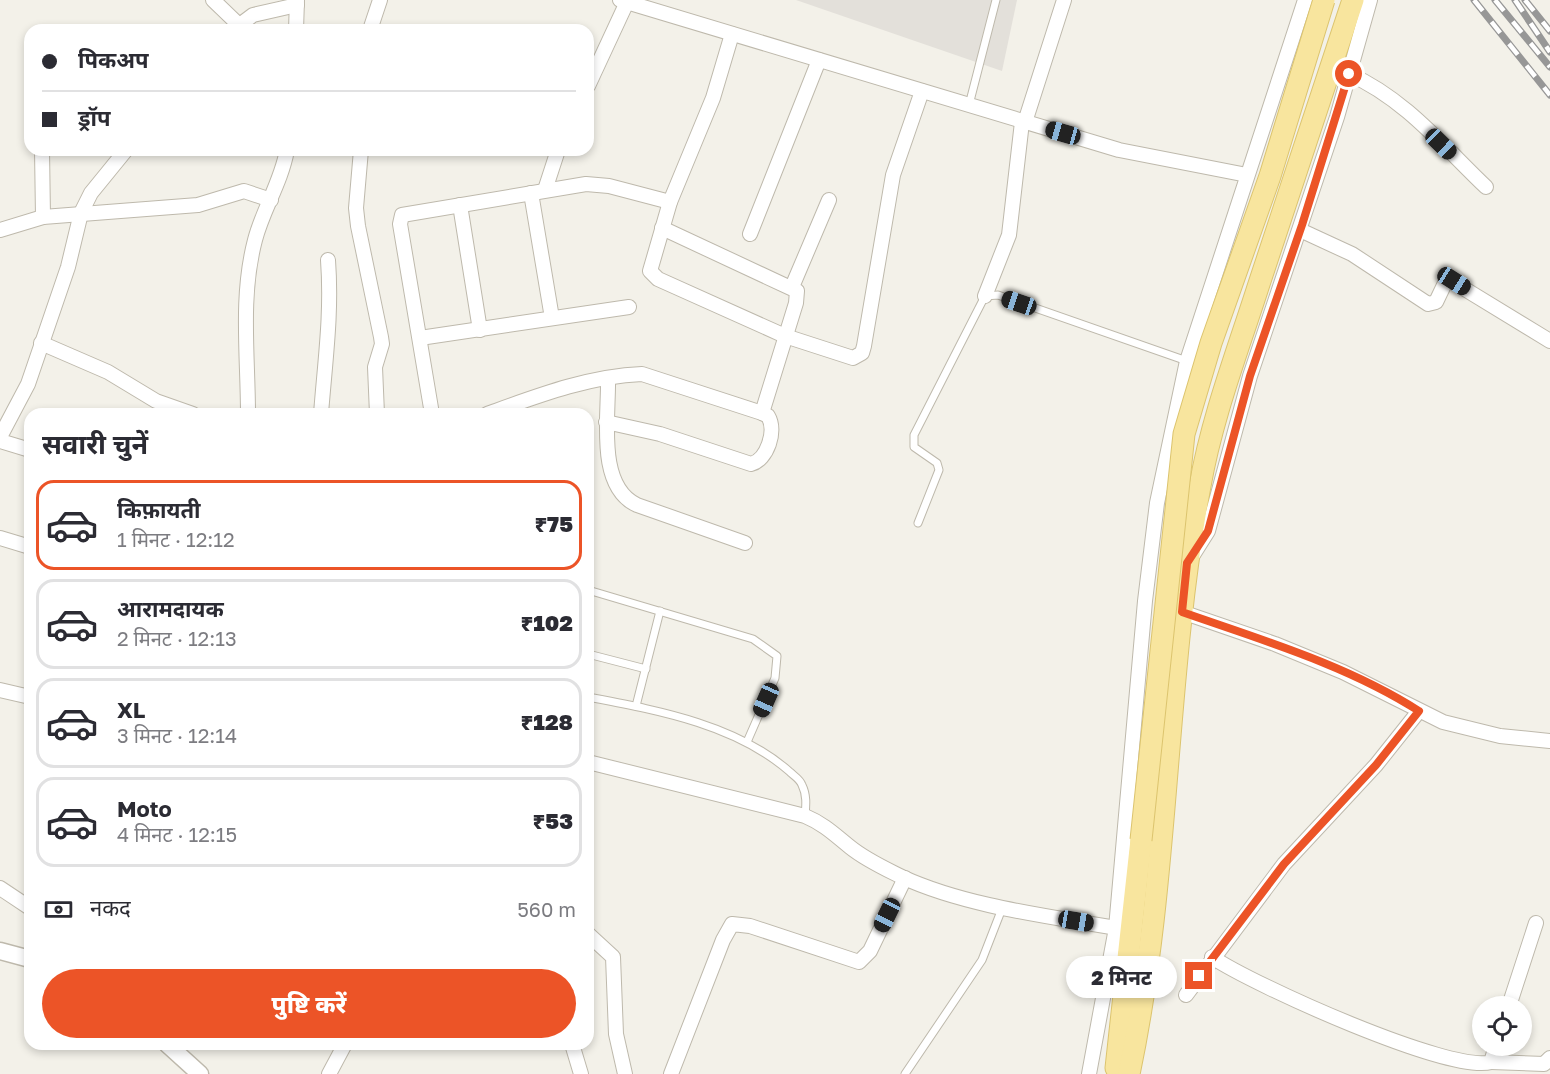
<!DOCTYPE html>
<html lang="hi">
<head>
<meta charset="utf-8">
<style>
  body { margin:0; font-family:"Golos Text","Noto Sans Devanagari",sans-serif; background:#f7f7f7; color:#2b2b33; height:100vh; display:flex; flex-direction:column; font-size:22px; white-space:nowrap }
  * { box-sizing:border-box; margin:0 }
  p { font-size:20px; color:#7c7c81 }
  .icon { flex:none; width:33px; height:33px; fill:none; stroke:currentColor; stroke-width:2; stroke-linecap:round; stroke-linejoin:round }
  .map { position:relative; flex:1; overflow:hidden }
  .sheet { position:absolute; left:24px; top:408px; width:570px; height:642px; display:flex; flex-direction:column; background:#fff; border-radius:18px; box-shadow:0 3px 9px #0003 }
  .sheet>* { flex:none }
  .hud { position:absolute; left:24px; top:24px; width:570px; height:132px; border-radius:18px; box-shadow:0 3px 9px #0003; display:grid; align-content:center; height:132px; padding:0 18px; background:#fff }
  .buttons { position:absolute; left:1472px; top:996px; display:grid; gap:12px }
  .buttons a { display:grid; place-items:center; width:60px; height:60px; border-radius:50%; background:#fff; box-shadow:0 3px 9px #0003; font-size:30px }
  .end { position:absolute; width:27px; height:27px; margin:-14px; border:8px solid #ec5427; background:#fff; box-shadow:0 0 0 3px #fff }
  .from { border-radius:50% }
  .bubble { position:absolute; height:42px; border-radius:21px; background:#fff; box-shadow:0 3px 9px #0003; font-size:20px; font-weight:800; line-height:42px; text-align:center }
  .car { position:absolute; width:18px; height:36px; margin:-18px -9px; border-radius:8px; box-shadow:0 0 4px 2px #0007; background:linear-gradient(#222 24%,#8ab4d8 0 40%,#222 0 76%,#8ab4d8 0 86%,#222 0) }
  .hud b { display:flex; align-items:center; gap:21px; height:57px; font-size:22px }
  .hud b+b { border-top:2px solid #e1e1e2 }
  .hud i { width:15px; height:15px; background:#2b2b33 }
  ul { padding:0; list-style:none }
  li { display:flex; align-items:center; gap:18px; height:90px; margin:0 12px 9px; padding:0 6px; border:3px solid #e1e1e2; border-radius:18px }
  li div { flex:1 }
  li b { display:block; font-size:22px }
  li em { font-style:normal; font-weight:800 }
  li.selected { border-color:#ec5427 }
  li>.icon { width:54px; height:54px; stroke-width:1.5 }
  h2 { padding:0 18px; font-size:27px; line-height:72px }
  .pay { display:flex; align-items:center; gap:15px; height:66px; padding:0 18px; font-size:22px }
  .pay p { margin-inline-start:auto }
  .action { display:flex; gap:12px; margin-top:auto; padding:12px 18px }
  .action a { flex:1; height:69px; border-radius:36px; background:#ec5427; color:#fff; font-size:24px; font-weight:800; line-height:69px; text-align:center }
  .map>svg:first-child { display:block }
</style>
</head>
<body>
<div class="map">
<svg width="1550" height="1074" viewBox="0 0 1550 1074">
  <rect width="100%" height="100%" fill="#f3f1e9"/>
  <path fill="#e3e0da" d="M796 0H1017L1002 71Z"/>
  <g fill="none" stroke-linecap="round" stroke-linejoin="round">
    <defs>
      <g id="service">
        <path d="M969 105 996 0"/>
        <path d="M918 523 939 470 937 463 914 447V435L985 296 998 295 1187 361"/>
        <path d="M588 590 753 639 777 656 775 678 747 742"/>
        <path d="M588 654 646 669"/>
        <path d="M588 697C656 710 736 724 790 772 794 776 800 779 802 785 807 795 806 805 805 816"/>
        <path d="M636 706 660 611"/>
        <path d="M905 1074 982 960 1003 906"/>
      </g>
      <g id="minor">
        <path d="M213 0 239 25"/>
        <path d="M620 0 1119 150 1247 175"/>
        <path d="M233 30 253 15 297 5"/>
        <path d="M296 30 297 0"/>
        <path d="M370 30 380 0"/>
        <path d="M732 34 713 98 670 202 650 271 658 279 785 336 853 358 862 353 864 346 893 175 922 91"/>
        <path d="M1349 74C1404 98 1443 146 1486 187"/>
        <path d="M588 86 627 2"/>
        <path d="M42 150 43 217"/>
        <path d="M361 150 356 208 358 226 381 337 382 344 375 367 377 414"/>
        <path d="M545 190 558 150"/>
        <path d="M531 193 552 318"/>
        <path d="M460 205 480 330"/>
        <path d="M662 228 797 291 796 303 762 413"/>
        <path d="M0 230 43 217 198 205 244 191 271 200"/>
        <path d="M1300 230 1352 254 1428 304 1436 302 1446 281 1450 280 1550 341"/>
        <path d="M750 234 819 60"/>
        <path d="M792 287 829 200"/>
        <path d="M985 296 1009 235 1022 122H1025L1064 0"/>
        <path d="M420 338 629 307"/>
        <path d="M41 343 108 372 156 401 193 414"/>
        <path d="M608 379C609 415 596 486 637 505L745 543"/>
        <path d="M248 414C248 356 240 297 255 240 263 209 281 183 287 150"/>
        <path d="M321 414C325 361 332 314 328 260"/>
        <path d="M432 414 400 224 402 215 586 184 609 186 670 202"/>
        <path d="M487 414C537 396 589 376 642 374L762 413 768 416C777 431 767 460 751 464L660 434 606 422"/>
        <path d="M0 437 28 384 68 267 81 213 91 193 126 150"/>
        <path d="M0 441 30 450"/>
        <path d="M0 538 30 547"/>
        <path d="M1191 558 1208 531 1250 376 1337 117 1370 0"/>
        <path d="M1182 612 1275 644 1343 672 1443 722 1500 736 1550 741"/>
        <path d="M0 690 30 697"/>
        <path d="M588 762 805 816C824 824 835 835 850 847 866 860 884 868 902 877 965 906 1047 916 1116 928"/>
        <path d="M0 888 30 908"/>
        <path d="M588 934 613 957 616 1034 625 1074"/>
        <path d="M1212 957C1253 985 1451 1074 1491 1062L1496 1046"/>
        <path d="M1186 995 1284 864 1376 765 1419 711"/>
        <path d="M1509 1006 1536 923"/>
        <path d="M572 1044 581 1074"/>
        <path d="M1491 1062 1544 1064 1550 1058"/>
        <path d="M329 1074 345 1044"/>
        <path d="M671 1074 723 940 732 924 750 926 859 962 870 951 905 878"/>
        <path d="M1089 1074 1116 928 1145 601 1157 503 1187 361 1305 0"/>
      </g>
      <g id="tertiary">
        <path d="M0 951 30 959"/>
        <path d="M167 1044 200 1074"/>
      </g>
      <g id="primary">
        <path d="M1116 1068 1141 840"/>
        <path d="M1129 1074C1170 880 1164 680 1200 486 1212 417 1238 350 1259 284 1290 189 1322 95 1353 0"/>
      </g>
    </defs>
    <use href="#service" stroke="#beb9ac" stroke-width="9"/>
    <use href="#minor" stroke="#beb9ac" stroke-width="16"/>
    <use href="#tertiary" stroke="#beb9ac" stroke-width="19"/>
    <use href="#primary" stroke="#dcc46e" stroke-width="23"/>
    <use href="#service" stroke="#fff" stroke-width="7"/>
    <use href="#minor" stroke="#fff" stroke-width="14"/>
    <use href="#tertiary" stroke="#fff" stroke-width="16"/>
    <use href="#primary" stroke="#f8e59e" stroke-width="21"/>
    <defs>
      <g id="rail">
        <path d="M1474 0 1550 95"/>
        <path d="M1495 0 1550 67"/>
        <path d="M1515 0 1550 52"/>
        <path d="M1525 0 1550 31"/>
      </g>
    </defs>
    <use href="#rail" stroke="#979797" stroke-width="7"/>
    <use href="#rail" stroke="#fff" stroke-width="4.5" stroke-dasharray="14" stroke-linecap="butt"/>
    <defs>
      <path id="primary-bridge" d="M1141 840 1184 434 1211 343 1270 176 1324 0"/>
    </defs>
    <use href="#primary-bridge" stroke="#dcc46e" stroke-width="23" stroke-linecap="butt"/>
    <use href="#primary-bridge" stroke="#f8e59e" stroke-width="21"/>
  </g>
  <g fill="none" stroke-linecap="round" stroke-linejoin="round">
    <path stroke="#ec5427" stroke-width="8" d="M1199 976 1284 864 1376 765 1419 711C1347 665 1262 640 1182 612L1187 563 1208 531 1250 376 1302 225 1349 74"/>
  </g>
</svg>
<div class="buttons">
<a><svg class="icon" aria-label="locate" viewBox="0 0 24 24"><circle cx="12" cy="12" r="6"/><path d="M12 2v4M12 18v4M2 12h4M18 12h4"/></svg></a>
</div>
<i class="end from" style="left:1349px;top:74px"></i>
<i class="end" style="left:1199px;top:976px"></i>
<div class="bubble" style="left:1066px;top:956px;width:111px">2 मिनट</div>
<i class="car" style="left:1063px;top:133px;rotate:286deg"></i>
<i class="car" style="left:1441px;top:144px;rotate:134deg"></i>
<i class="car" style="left:1454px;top:281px;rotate:122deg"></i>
<i class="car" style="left:1019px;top:303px;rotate:289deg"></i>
<i class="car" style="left:766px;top:700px;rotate:204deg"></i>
<i class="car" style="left:887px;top:915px;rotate:206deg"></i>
<i class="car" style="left:1076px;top:921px;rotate:100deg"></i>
<div class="hud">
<b><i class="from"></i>पिकअप</b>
<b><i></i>ड्रॉप</b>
</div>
<section class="sheet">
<h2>सवारी चुनें</h2>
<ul>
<li class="selected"><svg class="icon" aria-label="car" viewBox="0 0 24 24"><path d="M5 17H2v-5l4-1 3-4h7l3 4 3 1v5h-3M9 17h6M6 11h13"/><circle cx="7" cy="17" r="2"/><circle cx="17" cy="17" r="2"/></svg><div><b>किफ़ायती</b><p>1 मिनट · 12:12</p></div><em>₹75</em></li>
<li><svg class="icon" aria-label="car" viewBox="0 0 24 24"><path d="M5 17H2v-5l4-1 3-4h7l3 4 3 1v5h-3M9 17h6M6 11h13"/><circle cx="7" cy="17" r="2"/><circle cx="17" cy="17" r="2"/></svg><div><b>आरामदायक</b><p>2 मिनट · 12:13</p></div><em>₹102</em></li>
<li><svg class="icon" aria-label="car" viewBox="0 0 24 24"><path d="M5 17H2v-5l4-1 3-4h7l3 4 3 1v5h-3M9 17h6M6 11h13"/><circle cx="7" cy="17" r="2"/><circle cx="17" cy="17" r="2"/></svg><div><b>XL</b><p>3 मिनट · 12:14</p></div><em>₹128</em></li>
<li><svg class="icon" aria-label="car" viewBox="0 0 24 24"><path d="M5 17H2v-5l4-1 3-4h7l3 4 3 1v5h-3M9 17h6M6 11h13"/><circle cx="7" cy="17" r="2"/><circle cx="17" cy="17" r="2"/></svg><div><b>Moto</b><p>4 मिनट · 12:15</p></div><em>₹53</em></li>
</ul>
<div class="pay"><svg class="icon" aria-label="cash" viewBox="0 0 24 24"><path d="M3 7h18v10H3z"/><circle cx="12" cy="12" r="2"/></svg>नकद<p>560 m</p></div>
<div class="action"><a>पुष्टि करें</a></div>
</section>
</div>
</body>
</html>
